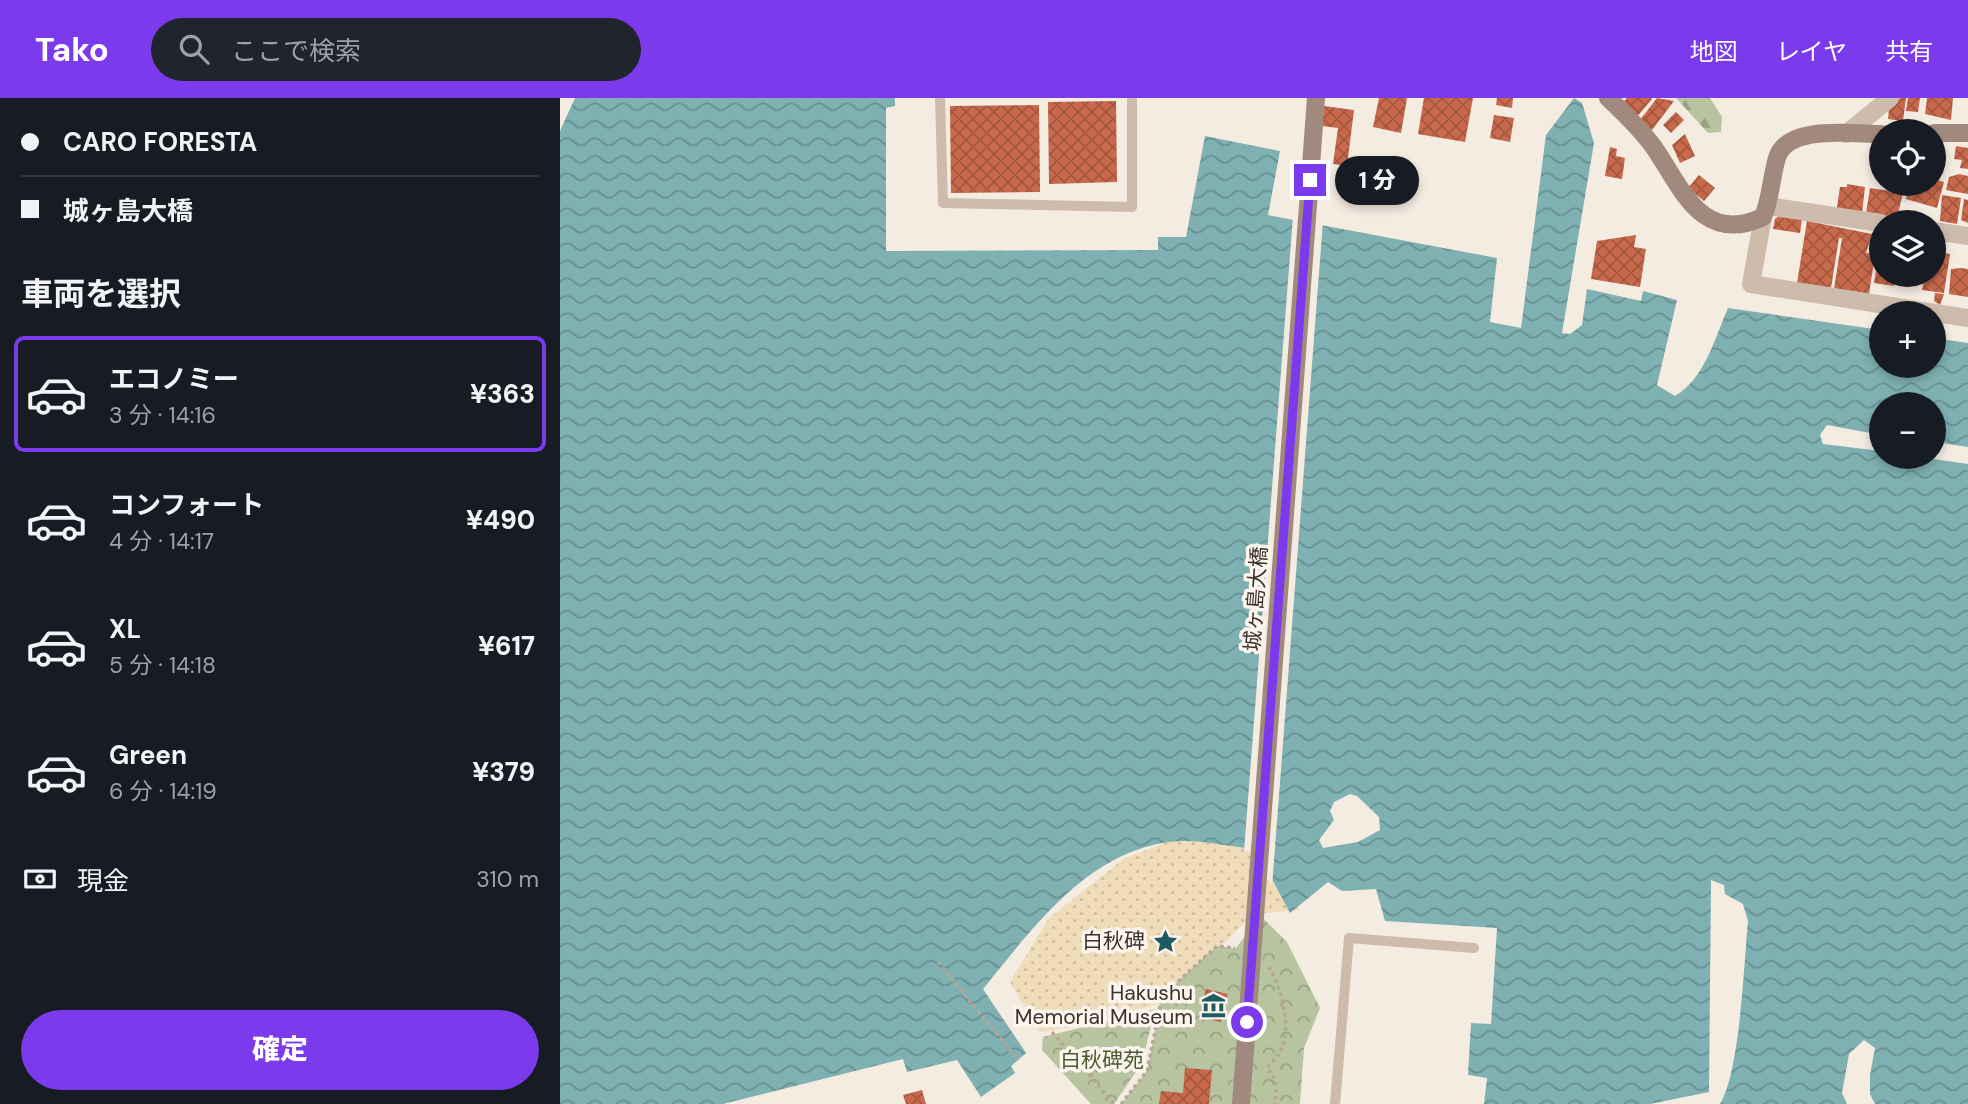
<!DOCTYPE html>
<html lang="ja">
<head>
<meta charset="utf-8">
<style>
  body { margin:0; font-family:"DM Sans","Noto Sans JP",sans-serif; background:#20242c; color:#f1f3f6; height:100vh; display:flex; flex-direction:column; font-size:26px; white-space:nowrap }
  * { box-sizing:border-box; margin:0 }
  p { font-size:23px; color:#9ea1a6 }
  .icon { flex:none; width:38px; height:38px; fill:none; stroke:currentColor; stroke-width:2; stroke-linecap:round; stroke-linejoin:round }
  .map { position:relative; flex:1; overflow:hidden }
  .side { display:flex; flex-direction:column; background:#171b24; width:560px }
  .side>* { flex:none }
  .banner { display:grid; align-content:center; height:154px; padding:0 21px; background:#171b24 }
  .buttons { position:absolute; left:1309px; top:21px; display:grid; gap:14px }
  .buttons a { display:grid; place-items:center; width:77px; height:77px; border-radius:50%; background:#171b24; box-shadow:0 4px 10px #0003; font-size:35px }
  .end { position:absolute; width:32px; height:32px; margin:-16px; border:9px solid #7c3aed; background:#fff; box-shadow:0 0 0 4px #fff }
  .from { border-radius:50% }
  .bubble { position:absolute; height:49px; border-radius:24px; background:#171b24; box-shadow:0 4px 10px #0003; font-size:23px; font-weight:800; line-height:49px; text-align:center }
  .banner b { display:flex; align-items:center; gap:24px; height:66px; font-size:26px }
  .banner b+b { border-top:2px solid #363941 }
  .banner i { width:18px; height:18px; background:#f1f3f6 }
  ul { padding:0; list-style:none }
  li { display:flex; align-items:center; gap:21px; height:116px; margin:0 14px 10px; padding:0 7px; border:4px solid transparent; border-radius:10px }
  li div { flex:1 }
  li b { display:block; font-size:26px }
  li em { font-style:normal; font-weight:800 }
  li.current { border-color:#7c3aed }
  li>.icon { width:63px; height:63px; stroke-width:1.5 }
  h2 { padding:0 21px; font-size:32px; line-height:84px }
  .pay { display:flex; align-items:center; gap:18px; height:77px; padding:0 21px; font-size:26px }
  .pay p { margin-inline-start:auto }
  .cta { display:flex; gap:14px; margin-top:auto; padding:14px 21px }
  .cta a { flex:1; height:80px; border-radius:42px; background:#7c3aed; color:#fff; font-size:28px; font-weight:800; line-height:80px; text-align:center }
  header { display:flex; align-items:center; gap:42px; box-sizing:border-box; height:98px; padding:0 35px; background:#7c3aed; color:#fff }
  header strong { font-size:33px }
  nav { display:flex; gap:38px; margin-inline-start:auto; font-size:24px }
  .search { width:490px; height:63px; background:#20242c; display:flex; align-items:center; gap:18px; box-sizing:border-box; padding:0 24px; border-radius:38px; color:#9ea1a6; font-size:26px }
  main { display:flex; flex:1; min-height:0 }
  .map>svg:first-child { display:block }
</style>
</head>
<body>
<header>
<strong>Tako</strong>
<div class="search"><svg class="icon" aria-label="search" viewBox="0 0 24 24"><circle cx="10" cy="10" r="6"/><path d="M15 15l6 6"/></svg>ここで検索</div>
<nav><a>地図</a><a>レイヤ</a><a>共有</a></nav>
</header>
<main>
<section class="side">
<div class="banner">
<b><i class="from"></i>CARO FORESTA</b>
<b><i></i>城ヶ島大橋</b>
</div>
<h2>車両を選択</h2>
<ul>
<li class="current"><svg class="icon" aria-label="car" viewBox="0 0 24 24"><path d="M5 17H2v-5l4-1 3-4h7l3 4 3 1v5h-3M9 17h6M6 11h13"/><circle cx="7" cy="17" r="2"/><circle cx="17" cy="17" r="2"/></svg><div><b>エコノミー</b><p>3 分 · 14:16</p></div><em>¥363</em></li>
<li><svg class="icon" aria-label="car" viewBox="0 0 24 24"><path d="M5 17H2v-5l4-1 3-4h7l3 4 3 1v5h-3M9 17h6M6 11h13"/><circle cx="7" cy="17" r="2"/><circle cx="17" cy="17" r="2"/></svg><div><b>コンフォート</b><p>4 分 · 14:17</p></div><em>¥490</em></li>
<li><svg class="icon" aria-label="car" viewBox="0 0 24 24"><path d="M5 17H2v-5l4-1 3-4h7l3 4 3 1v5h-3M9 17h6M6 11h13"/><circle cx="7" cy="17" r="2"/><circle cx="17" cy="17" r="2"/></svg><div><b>XL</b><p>5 分 · 14:18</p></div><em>¥617</em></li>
<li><svg class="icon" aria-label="car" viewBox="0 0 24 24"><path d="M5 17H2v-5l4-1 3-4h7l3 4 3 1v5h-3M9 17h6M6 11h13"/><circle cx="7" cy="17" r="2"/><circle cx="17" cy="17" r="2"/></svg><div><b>Green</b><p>6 分 · 14:19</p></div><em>¥379</em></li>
</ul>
<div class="pay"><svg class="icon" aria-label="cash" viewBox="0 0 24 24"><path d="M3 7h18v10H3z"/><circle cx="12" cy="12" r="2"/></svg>現金<p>310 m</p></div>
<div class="cta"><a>確定</a></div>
</section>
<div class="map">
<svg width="1408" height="1006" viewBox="0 0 1408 1006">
  <defs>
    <pattern id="forest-firs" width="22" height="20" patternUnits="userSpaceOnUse" patternTransform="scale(1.75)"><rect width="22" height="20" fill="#b8c4a0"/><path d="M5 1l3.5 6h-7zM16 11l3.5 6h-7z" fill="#97a083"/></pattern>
    <pattern id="sand-dots" width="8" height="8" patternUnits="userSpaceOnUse" patternTransform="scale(1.75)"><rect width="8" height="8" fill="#efdcb8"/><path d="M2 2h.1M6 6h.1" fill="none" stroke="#cebd9e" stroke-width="1.8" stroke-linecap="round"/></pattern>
    <pattern id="park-crowns" width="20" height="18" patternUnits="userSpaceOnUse" patternTransform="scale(1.75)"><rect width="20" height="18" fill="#b8c4a0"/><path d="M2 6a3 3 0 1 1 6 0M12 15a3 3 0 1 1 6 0" fill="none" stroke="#97a083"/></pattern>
    <pattern id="water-waves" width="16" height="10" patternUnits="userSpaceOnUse" patternTransform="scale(1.75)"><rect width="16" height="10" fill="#7fb0b2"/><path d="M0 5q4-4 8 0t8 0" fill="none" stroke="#699091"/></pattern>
    <pattern id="building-cross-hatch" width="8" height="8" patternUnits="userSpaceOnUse" patternTransform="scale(1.75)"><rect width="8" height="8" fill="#c8694b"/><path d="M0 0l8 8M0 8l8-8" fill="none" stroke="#a4573f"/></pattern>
  </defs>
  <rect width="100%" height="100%" fill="#f4ebe1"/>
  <path fill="url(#forest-firs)" d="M1116 0H1150L1162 19 1161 34 1148 35Z"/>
  <path fill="url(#sand-dots)" d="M685 737 722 763 739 812 694 816 602 905 525 927 480 934 450 884 489 820 565 760 619 740Z"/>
  <g fill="url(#park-crowns)">
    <path d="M701 818 727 844 760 910 744 950 740 1006H561L587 973 602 898 657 848 676 850Z"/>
    <path d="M595 911 582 965 554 1006H531L482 952 483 939Z"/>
  </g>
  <path fill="url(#water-waves)" fill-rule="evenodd" d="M15 0H335V8L326 10V153L598 152V139H626L645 38 720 53 708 117 937 160 930 224 961 230 986 37 1014 0 1022 5 1034 45 1002 235 1010 236 1022 227 1027 191 1081 203 1083 193 1117 202 1097 287 1115 298C1145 280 1154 242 1168 210L1321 232V268H1374V240L1408 245V349L1374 344V306H1321V337L1267 327 1260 337 1263 346 1321 353V359H1360L1408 366V1006H1160C1180 974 1184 865 1188 823L1183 806 1165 796 1164 787 1151 782 1149 994 1090 1006H924L927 980 908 977 911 925 931 926 937 830 825 823 816 791 782 793 768 784 730 815 696 751C669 749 636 740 609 744 526 755 472 831 423 891L466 955 451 968 455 975 421 999 397 962 347 974 343 961 163 1006H0V33ZM790 696 797 698 819 719 820 732 798 744 763 750 759 742 774 722 770 713 774 704Z"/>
  <g fill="#f4ebe1">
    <path d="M733 118 763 123 712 789 693 754 684 753Z"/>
    <path d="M1304 942 1315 950 1310 977V996L1315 1006H1287L1282 995 1289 956Z"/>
  </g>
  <g fill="url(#building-cross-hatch)">
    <path d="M819 0H847L841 35 813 29Z"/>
    <path d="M864 0H913L905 44 858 36Z"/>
    <path d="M937 0H953L952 10 936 7Z"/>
    <path d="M1067 0H1091L1092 1 1076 20 1061 7Z"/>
    <path d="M1097 0 1114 3 1092 32 1080 22Z"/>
    <path d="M1340 0H1346L1343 23 1328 21 1329 11Z"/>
    <path d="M1348 0H1360L1358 14 1346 13Z"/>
    <path d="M1367 0H1393L1391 22 1365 16Z"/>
    <path d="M556 3 557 84 489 86 488 4Z"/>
    <path d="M479 7 480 94 391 95 390 8Z"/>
    <path d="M764 8 794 12 787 68 773 66 778 30 762 28Z"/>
    <path d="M1116 14 1124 22 1111 35 1103 27Z"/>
    <path d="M934 17 954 20 950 44 930 40Z"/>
    <path d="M1125 36 1135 58 1120 65 1112 47Z"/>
    <path d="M1396 48 1408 50V71L1400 70 1402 62 1394 61Z"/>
    <path d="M1050 49 1057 51 1056 58 1065 60 1062 81 1045 78Z"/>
    <path d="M1399 76 1408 78V96L1386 92 1389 79Z"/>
    <path d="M1139 77 1155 90 1144 103 1128 90Z"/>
    <path d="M1374 81 1384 84 1377 110 1346 101 1350 86H1374Z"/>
    <path d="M1287 86 1305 89 1302 115 1280 112 1277 109 1280 89H1287Z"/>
    <path d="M1310 90 1343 95 1337 120 1306 115Z"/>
    <path d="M1382 97 1401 100 1397 126 1380 123Z"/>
    <path d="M1404 101 1408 102V125L1401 122Z"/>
    <path d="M1219 118 1242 121 1240 135 1213 131 1215 121Z"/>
    <path d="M1247 123 1312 136 1306 155 1315 156 1309 196 1274 191 1282 140H1279L1271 190 1237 185Z"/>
    <path d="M1076 137 1074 149 1086 151 1080 189 1031 181 1037 143Z"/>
    <path d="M1320 150 1321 177H1336L1334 188 1314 185Z"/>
    <path d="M1374 153 1390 156 1384 195 1362 192 1365 177H1374Z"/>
    <path d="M1401 170 1408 171V199L1389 196 1391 171Z"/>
    <path d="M1341 177H1361L1357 188 1339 186Z"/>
    <path d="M1375 195 1384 196 1380 207 1374 203Z"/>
    <path d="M646 891 668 896 661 924 639 919Z"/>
    <path d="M625 970 652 972 649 1006H599L601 993 623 995Z"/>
    <path d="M362 992 366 1006H346L343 997Z"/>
  </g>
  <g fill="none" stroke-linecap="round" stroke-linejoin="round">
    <g stroke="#b9a596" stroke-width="3.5" stroke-dasharray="3.5 3.5" stroke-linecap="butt">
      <path d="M378 864 458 962"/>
      <path d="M709 869C721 889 732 929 721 952 718 958 712 964 707 970L716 983 715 1006"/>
      <path d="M492 934 554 1006"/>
      <path d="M530 978 553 958 584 967 587 972"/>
      <path d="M561 1006 587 973 602 898 657 848 675 850"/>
    </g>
    <g stroke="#cdbbac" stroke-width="10">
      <path d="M380 0 383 105 572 109V0"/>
      <path d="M775 1006 789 840 914 850"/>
    </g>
    <g stroke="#cdbbac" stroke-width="18">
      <path d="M1286 36 1330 0"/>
      <path d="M1207 108 1321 125"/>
      <path d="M1203 119 1191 186 1408 220"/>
      <path d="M1374 133 1408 138"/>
    </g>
    <g stroke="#a18a7d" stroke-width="18">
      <path d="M1048 0C1063 14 1080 31 1093 48 1121 88 1141 148 1203 119 1211 100 1211 80 1217 60 1227 26 1292 36 1321 36"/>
      <path d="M1374 35H1408"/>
    </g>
    <path stroke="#a18a7d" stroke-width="18" d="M681 1006 756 0"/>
  </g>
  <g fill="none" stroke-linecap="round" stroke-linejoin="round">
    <path stroke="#7c3aed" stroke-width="9" d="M687 924 750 82"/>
  </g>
  <defs>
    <symbol id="sight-bare" viewBox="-9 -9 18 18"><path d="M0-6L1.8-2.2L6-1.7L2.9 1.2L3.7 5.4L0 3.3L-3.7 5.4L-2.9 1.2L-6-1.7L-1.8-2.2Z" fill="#1f5a5e" stroke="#fbf5ee" stroke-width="2.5" paint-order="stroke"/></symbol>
    <symbol id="museum-bare" viewBox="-9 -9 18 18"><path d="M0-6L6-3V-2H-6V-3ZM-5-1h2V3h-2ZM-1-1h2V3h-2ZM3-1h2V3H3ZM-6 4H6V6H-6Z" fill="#1f5a5e" stroke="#fbf5ee" stroke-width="2.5" paint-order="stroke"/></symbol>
  </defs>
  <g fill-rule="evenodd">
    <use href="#sight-bare" x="588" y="826" width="35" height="35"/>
    <use href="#museum-bare" x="636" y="890" width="35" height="35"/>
  </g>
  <g text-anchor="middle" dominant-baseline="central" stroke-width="7" stroke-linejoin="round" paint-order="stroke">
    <g font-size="21" fill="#3b302b" stroke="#fbf5ee">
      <text transform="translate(696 501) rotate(-86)">城ヶ島大橋</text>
    </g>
    <g font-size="21" fill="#3b302b" stroke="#fbf5ee" text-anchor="end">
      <text x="585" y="843">白秋碑</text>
      <text x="633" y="895">Hakushu<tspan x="633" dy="24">Memorial Museum</tspan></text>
    </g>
    <g font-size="21" fill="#4a5a2e" stroke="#fbf5ee">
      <text x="542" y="962">白秋碑苑</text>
    </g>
  </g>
</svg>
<div class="buttons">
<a><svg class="icon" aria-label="locate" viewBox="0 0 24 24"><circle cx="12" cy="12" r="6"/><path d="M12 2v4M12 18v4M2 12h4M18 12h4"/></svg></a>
<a><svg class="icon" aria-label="layers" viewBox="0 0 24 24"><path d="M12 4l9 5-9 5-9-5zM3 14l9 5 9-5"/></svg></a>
<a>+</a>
<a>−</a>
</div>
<i class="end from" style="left:687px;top:924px"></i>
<i class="end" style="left:750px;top:82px"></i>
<div class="bubble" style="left:775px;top:58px;width:84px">1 分</div>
</div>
</main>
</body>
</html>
